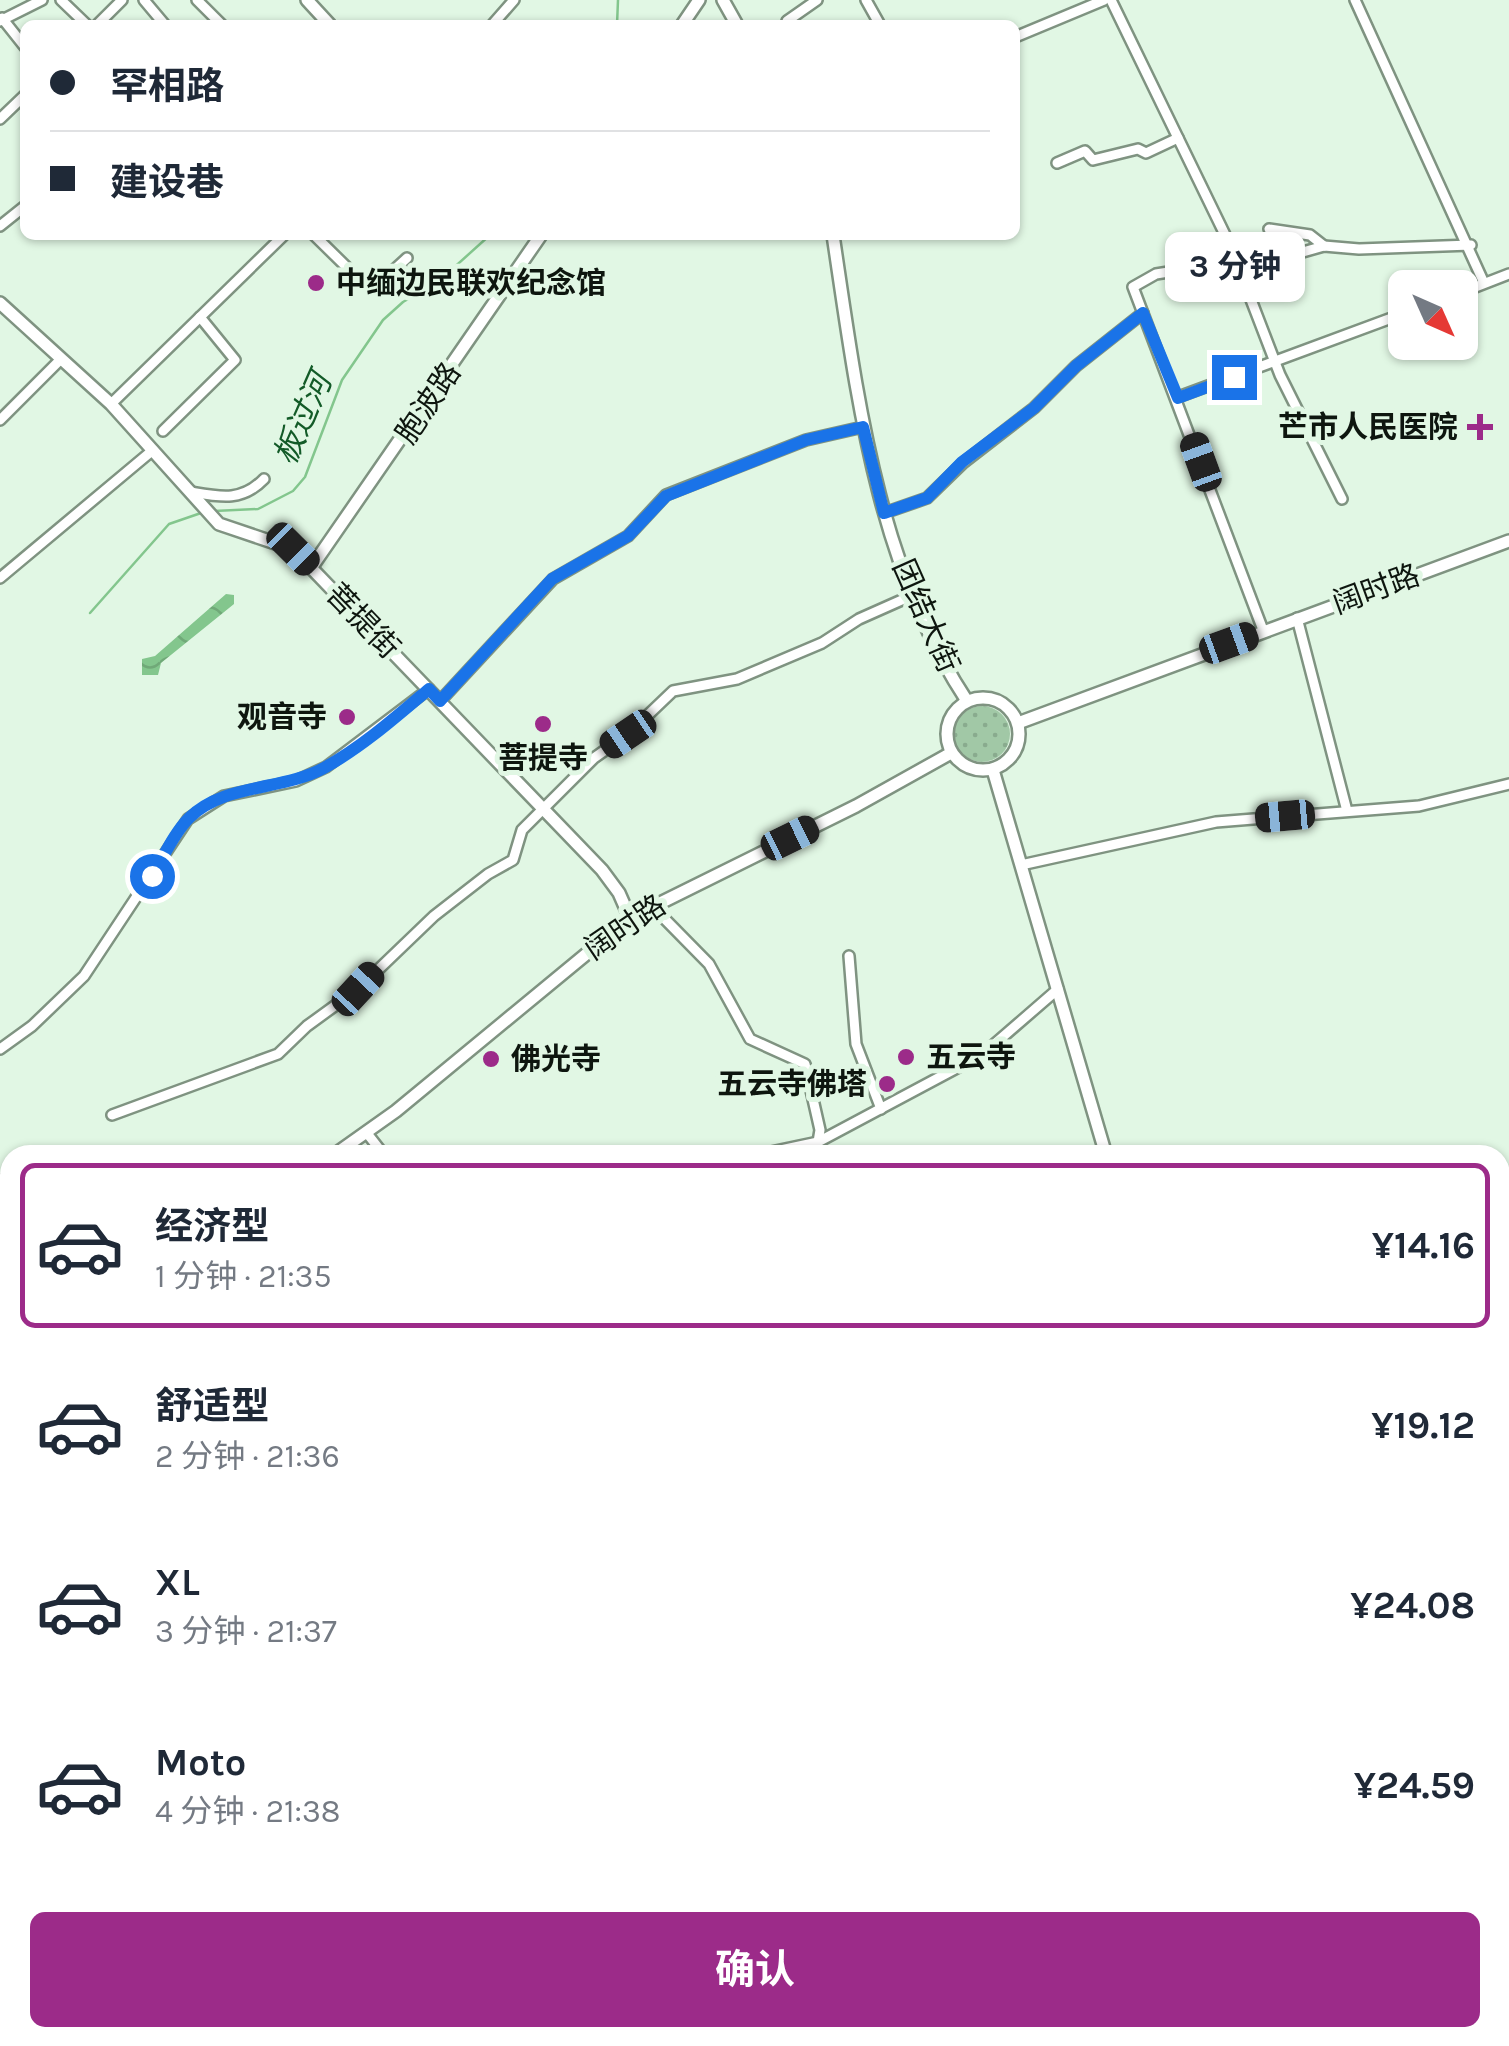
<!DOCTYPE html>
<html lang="zh">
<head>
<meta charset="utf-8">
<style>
  body { margin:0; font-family:Karla,"Noto Sans SC",sans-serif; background:#f2f2f3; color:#1f2937; height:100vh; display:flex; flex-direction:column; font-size:38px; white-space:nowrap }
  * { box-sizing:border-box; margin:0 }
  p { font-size:32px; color:#747a83 }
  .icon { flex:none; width:55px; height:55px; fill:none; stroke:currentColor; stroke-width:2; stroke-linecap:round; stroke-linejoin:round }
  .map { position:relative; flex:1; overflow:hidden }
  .side { position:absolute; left:0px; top:1145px; width:1510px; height:902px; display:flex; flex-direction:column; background:#fff; border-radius:30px 30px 0 0; box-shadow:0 2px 8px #0004 }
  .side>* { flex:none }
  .banner { position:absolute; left:20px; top:20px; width:1000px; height:220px; border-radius:15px; box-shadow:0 2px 8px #0004; display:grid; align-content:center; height:220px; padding:0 30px; background:#fff }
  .needle { width:65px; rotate:135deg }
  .tools { position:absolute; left:1388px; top:270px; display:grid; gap:20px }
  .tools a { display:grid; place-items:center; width:90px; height:90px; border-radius:15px; background:#fff; box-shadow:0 2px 8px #0004; font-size:50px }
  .end { position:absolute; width:45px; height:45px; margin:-22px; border:12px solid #1a73e8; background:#fff; box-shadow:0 0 0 5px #fff }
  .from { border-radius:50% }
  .bubble { position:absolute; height:70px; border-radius:15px; background:#fff; box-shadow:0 2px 8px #0004; font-size:32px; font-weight:700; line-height:70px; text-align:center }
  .car { position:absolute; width:30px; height:60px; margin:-30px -15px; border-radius:12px; box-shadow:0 0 8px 2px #0007; background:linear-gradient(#222 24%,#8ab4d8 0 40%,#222 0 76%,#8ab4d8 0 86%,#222 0) }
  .banner b { display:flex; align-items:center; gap:35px; height:95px; font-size:38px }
  .banner b+b { border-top:2px solid #e0e1e3 }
  .banner i { width:25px; height:25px; background:#1f2937 }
  ul { padding:18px 0 0; list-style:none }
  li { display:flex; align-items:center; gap:30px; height:165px; margin:0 20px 15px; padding:0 10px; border:5px solid transparent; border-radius:15px }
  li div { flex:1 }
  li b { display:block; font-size:38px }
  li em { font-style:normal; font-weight:700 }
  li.on { border-color:#9c2b89 }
  li>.icon { width:90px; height:90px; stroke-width:1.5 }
  .cta { display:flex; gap:20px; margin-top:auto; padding:20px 30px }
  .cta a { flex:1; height:115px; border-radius:15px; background:#9c2b89; color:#fff; font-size:40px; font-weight:700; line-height:115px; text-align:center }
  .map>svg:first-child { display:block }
</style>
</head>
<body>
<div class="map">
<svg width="1509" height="2046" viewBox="0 0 1509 2046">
  <defs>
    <pattern id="grass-dots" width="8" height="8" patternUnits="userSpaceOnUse" patternTransform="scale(2.5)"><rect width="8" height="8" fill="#a1c8a6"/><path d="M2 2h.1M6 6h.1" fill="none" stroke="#89ab8e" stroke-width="1.8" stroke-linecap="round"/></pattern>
    <pattern id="water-waves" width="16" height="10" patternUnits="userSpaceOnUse" patternTransform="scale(2.5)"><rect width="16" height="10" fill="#83c68d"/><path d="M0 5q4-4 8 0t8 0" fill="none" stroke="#70a978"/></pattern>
  </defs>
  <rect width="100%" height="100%" fill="#e1f7e4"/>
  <g fill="url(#grass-dots)">
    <circle cx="982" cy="734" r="28"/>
    <path d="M1509 1486V1715L1500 1707V1495Z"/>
  </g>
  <path fill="#a1c8a6" d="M755 2038H942L940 2046H763Z"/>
  <path fill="url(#water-waves)" d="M226 594 234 595V604L161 663 158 675H142V659L155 656Z"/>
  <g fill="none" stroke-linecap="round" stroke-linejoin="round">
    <g stroke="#83c68d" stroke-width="2.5">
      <path d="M617 25 618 0"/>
      <path d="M214 511 258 509 293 491 305 477 342 380 383 320 403 302 439 281 490 235"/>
      <path d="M90 613 169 524 201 513"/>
    </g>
    <defs>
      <g id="street">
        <path d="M61 0 87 25"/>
        <path d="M144 0 165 25"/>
        <path d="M197 0 222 25"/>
        <path d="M866 0 880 25"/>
        <path d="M1111 0 1230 245 1280 375 1342 499"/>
        <path d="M1355 0 1484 283"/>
        <path d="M2 18 25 47"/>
        <path d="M0 21 42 0"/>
        <path d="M787 21 817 0"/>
        <path d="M97 25 122 0"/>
        <path d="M492 25 514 0"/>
        <path d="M1015 37 1104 0"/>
        <path d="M0 119 25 95"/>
        <path d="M1057 163 1085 151 1093 160 1138 149 1146 153 1178 138"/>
        <path d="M0 226 25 206"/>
        <path d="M1269 229 1310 235 1324 246"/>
        <path d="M314 235 371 291 407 258"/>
        <path d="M1460 293 1509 274"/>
        <path d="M1178 397 1405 313"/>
        <path d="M111 404 284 235"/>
        <path d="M0 420 61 359"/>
        <path d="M163 431 235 360 200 317"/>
        <path d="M191 492C220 497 242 502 264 479"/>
        <path d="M884 513 927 498 963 463 1034 408 1076 366 1143 313"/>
        <path d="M0 578 153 450"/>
        <path d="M1297 618 1347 811"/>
        <path d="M1263 630 1133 287 1156 274 1206 266 1253 248 1285 257 1324 246 1359 249 1471 245"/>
        <path d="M440 701 553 579 628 536 666 495 806 440 863 427"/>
        <path d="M1021 865 1216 822 1419 806 1509 784"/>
        <path d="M651 905 709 964 750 1039 805 1064 820 1130 818 1142"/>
        <path d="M849 956 856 1044 881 1109"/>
        <path d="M0 1049 32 1026 84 976 188 819 224 796 296 781 326 767 429 689"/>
        <path d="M112 1115 278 1054 307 1026 358 989 434 916 488 874 513 860 522 830 594 758 628 734 673 691 737 679 822 643 859 619 913 595"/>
        <path d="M366 1132 384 1155"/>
        <path d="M757 1155 818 1142 983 1054 1058 989"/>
        <path d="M1500 1208 1509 1217"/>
        <path d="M0 1345 10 1357"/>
        <path d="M0 1457 10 1448"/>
        <path d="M1378 2038 1387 2046"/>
      </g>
      <g id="secondary">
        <path d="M307 0 330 25"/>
        <path d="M723 0 737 25"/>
        <path d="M682 25 699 0"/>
        <path d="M833 235C857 395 876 563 967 701"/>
        <path d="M0 303 111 404 219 524 293 549 602 870 619 893 630 918"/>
        <path d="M311 568 541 235"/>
        <circle cx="983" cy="734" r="36"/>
        <path d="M1018 723 1509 541"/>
        <path d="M993 770 1106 1155"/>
        <path d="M334 1155 396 1111 630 918 856 806 951 753"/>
        <path d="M0 1181 10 1192"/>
        <path d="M0 1195 10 1206"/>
        <path d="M1500 1474 1509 1464"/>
        <path d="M1500 1737 1509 1746"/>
        <path d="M0 1971 10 1956"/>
      </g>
    </defs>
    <use href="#street" stroke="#7f9381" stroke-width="14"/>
    <use href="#secondary" stroke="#7f9381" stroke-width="16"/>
    <use href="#street" stroke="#fff" stroke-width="9"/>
    <use href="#secondary" stroke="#fff" stroke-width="11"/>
  </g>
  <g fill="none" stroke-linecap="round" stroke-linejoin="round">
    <path stroke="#1a73e8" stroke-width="12" d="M152 876C163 858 174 833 189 818 224 783 282 791 324 768 362 747 396 717 429 689L440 701 552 579 628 536 666 496 806 440 863 427 884 513 927 498 962 462 1034 408 1076 366 1143 313 1178 398 1234 377"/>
  </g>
  <g fill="#9c2b89" stroke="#e1f7e4" stroke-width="4">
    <circle cx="316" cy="283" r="10"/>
    <path d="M1475 412h10v10h10v10h-10v10h-10v-10h-10v-10h10z"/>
    <circle cx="347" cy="717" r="10"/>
    <circle cx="543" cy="724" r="10"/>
    <circle cx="906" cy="1057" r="10"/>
    <circle cx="491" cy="1059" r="10"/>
    <circle cx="887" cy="1084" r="10"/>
  </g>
  <g text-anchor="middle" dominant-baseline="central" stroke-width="10" stroke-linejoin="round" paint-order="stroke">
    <g font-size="30" font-weight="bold" fill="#0e160f" stroke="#e1f7e4" text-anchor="start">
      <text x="336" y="283">中缅边民联欢纪念馆</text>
      <text x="1458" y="427" text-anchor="end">芒市人民医院</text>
      <text x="327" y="717" text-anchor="end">观音寺</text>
      <text x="543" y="758" text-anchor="middle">菩提寺</text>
      <text x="926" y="1057">五云寺</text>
      <text x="511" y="1059">佛光寺</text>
      <text x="867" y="1084" text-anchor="end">五云寺佛塔</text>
    </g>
    <g font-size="30" fill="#0e160f" stroke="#e1f7e4">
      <text transform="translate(428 403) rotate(-56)">胞波路</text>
      <text transform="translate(1376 589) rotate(-20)">阔时路</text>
      <text transform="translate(926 616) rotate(66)">团结大街</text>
      <text transform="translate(363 621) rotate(46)">菩提街</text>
      <text transform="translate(625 927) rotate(-34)">阔时路</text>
    </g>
    <g font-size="32" font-style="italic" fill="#135b28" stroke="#e1f7e4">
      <text transform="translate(303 419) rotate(-66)">板过河</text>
    </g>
  </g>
</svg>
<div class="tools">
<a><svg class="needle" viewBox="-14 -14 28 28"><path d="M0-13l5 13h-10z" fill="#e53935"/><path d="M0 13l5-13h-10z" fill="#747a83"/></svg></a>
</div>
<i class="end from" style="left:152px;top:876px"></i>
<i class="end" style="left:1234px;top:377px"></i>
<div class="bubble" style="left:1165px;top:232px;width:140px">3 分钟</div>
<i class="car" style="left:1201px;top:462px;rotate:340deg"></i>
<i class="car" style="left:293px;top:549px;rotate:135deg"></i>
<i class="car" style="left:1229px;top:643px;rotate:70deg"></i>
<i class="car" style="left:628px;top:734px;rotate:236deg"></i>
<i class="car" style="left:1285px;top:816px;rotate:265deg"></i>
<i class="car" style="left:790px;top:838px;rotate:64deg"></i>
<i class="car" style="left:358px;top:989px;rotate:43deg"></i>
<div class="banner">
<b><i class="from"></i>罕相路</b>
<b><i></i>建设巷</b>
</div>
<section class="side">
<ul>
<li class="on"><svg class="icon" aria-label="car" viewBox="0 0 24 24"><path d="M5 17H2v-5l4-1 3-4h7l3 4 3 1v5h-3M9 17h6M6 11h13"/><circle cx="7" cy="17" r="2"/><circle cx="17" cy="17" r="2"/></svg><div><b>经济型</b><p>1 分钟 · 21:35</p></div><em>¥14.16</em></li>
<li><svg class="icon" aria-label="car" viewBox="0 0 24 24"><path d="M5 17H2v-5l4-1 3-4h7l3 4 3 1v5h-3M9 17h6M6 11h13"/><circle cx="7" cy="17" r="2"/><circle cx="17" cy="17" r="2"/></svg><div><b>舒适型</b><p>2 分钟 · 21:36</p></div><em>¥19.12</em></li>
<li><svg class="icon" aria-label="car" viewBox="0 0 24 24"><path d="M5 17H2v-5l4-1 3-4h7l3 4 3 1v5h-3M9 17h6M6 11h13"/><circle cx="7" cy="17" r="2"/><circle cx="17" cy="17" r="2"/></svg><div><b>XL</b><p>3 分钟 · 21:37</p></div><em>¥24.08</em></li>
<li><svg class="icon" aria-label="car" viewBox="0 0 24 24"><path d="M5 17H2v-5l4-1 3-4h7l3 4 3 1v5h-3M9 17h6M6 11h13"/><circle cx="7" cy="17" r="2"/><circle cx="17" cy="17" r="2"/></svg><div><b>Moto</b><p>4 分钟 · 21:38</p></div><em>¥24.59</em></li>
</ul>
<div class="cta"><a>确认</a></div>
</section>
</div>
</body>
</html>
